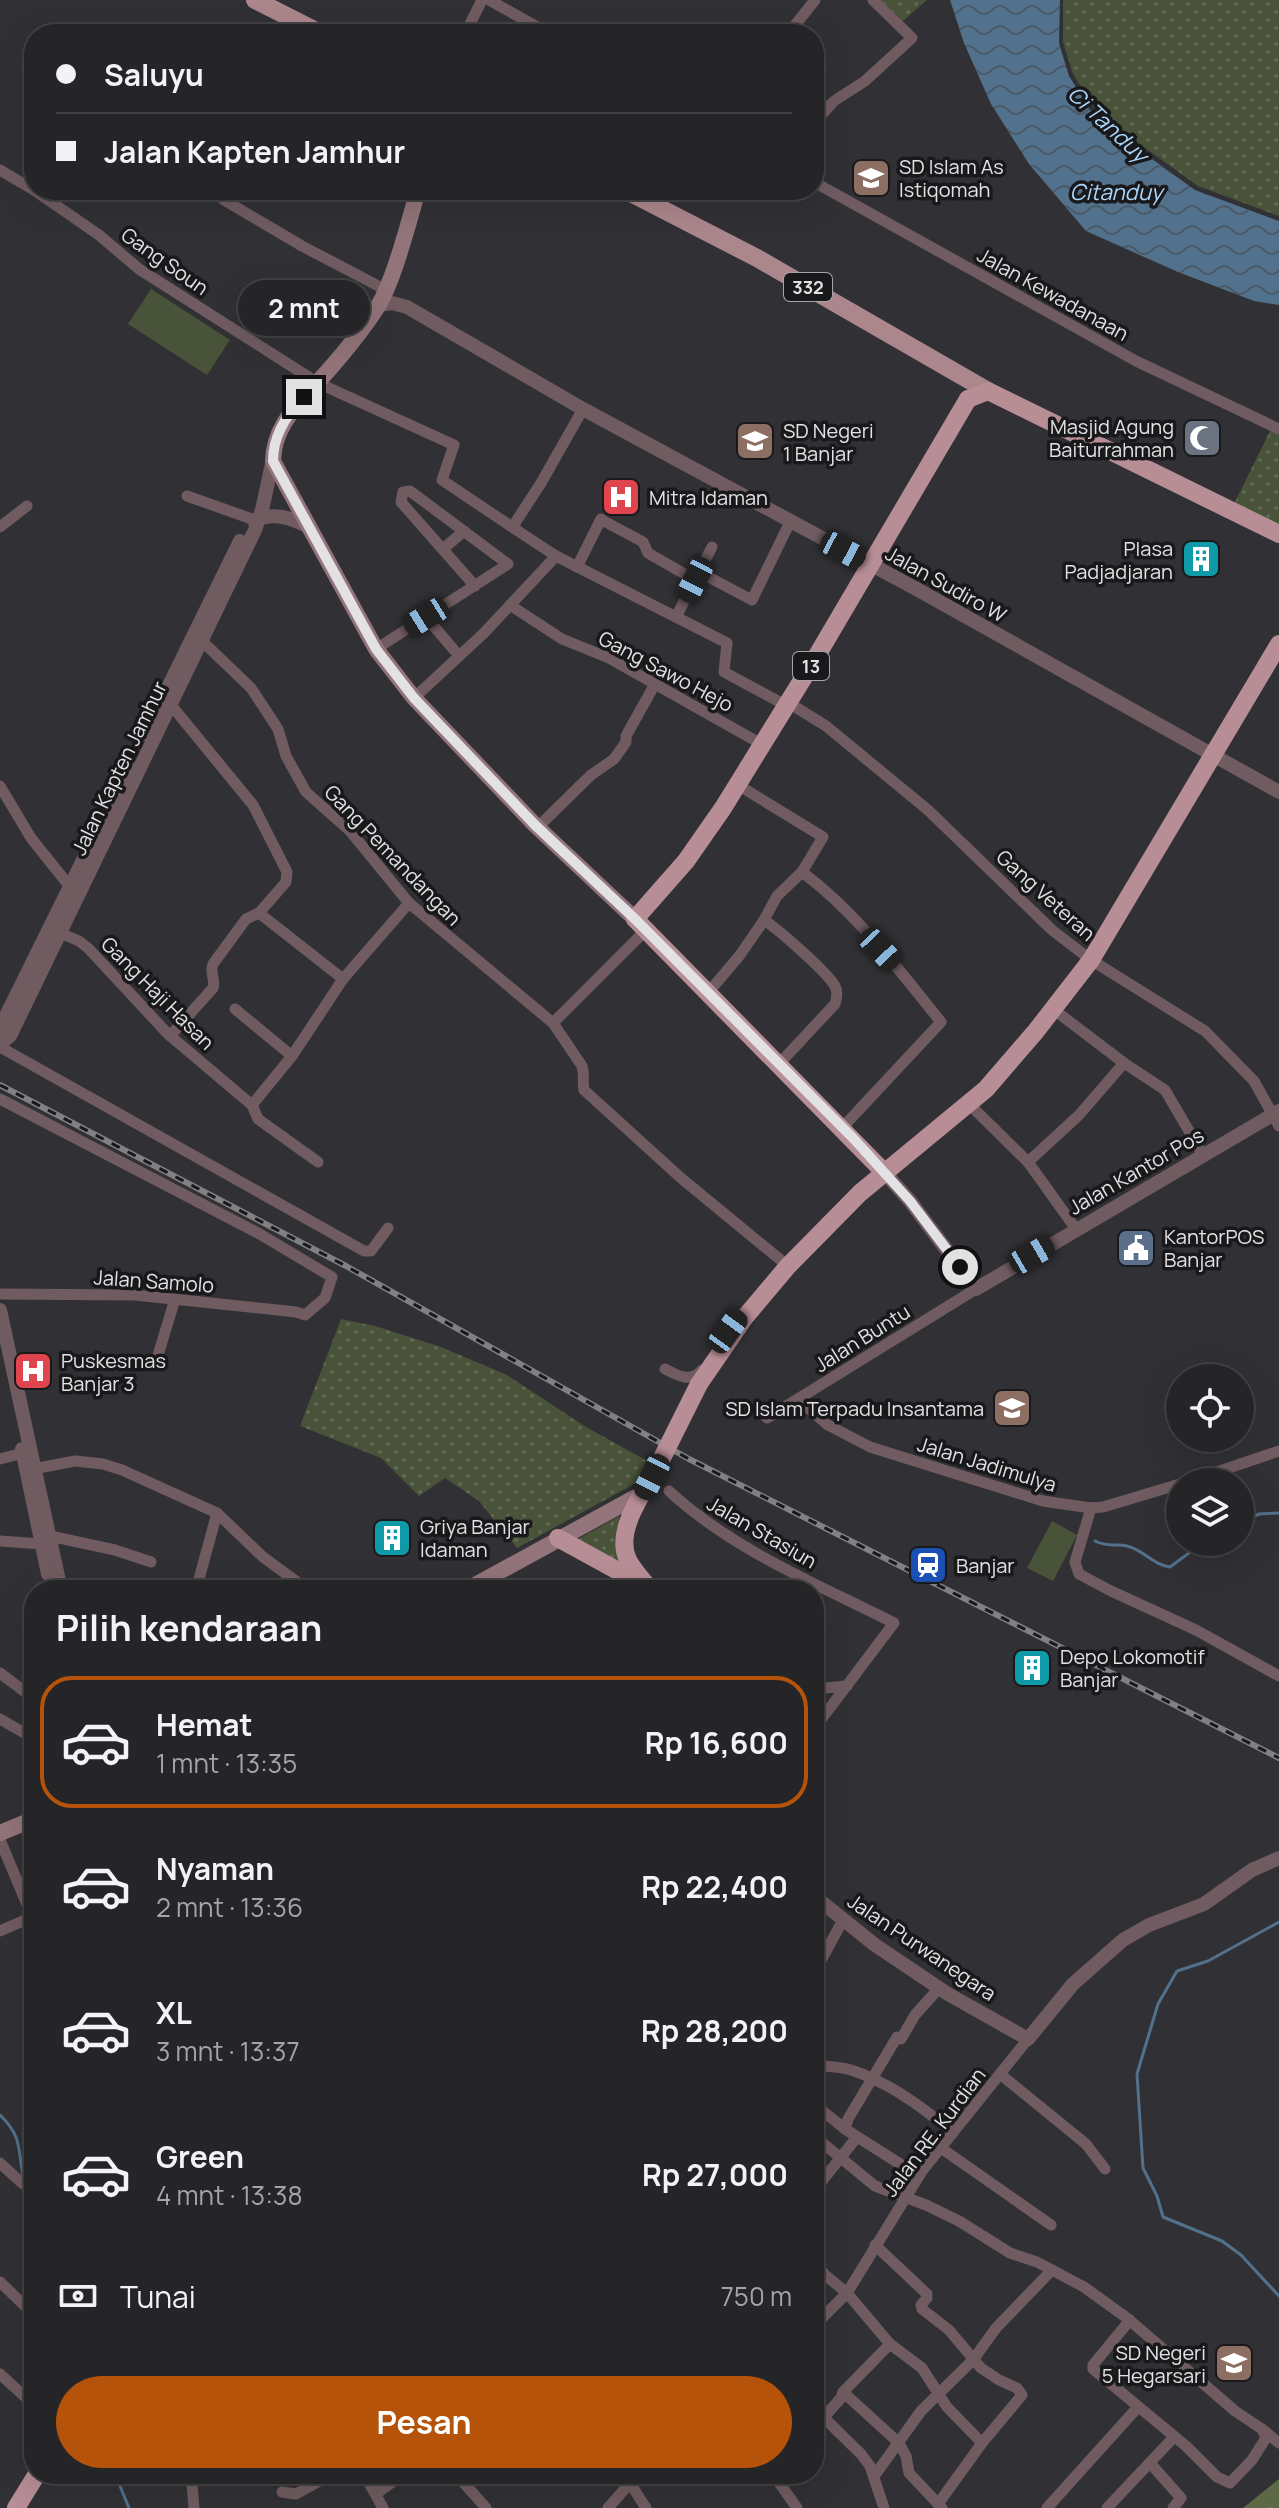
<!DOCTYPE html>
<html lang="id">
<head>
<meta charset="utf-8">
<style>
  body { margin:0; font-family:Manrope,sans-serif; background:#2d2d30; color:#f1f3f6; height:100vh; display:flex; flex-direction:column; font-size:30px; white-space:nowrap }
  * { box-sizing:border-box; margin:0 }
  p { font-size:26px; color:#a3a5a8 }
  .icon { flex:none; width:44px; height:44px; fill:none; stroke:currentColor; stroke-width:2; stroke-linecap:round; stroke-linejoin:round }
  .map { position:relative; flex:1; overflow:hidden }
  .sheet { position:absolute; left:24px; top:1580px; width:800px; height:904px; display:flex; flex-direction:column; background:#252528; border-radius:32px; box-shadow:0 8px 32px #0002,0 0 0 2px #424245 }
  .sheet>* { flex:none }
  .hud { position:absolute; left:24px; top:24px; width:800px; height:176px; border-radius:32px; box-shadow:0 8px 32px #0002,0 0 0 2px #424245; display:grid; align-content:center; height:176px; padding:0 32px; background:#252528 }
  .buttons { position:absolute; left:1166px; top:1364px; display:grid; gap:16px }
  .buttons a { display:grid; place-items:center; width:88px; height:88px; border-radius:50%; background:#252528; box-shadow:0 8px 32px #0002,0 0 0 2px #424245; font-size:40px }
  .end { position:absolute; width:36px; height:36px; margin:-18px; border:10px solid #e2e2e5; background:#111; box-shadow:0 0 0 4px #111 }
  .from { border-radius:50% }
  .bubble { position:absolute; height:56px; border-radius:28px; background:#252528; box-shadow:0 8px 32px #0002,0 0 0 2px #424245; font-size:26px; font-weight:700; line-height:56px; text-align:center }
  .car { position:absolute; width:24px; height:48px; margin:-24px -12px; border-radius:10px; box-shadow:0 0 6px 2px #0007; background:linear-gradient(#222 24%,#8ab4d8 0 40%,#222 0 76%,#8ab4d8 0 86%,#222 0) }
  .hud b { display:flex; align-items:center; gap:28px; height:76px; font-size:30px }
  .hud b+b { border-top:2px solid #424245 }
  .hud i { width:20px; height:20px; background:#f1f3f6 }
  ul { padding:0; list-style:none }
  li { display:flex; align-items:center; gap:24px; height:132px; margin:0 16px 12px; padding:0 16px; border:4px solid transparent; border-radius:32px }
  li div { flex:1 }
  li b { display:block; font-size:30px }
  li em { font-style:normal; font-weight:700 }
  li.on { border-color:#b45309 }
  li>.icon { width:72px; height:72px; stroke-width:1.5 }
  h2 { padding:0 32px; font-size:36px; line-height:96px }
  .pay { display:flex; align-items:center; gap:20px; height:88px; padding:0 32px; font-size:30px }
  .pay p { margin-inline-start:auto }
  .button { display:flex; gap:16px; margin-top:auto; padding:16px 32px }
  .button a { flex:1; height:92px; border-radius:48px; background:#b45309; color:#fff; font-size:32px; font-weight:700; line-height:92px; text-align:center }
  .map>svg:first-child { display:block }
</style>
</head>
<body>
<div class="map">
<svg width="1279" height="2508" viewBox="0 0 1279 2508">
  <defs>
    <pattern id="grass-dots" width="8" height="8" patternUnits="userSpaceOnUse" patternTransform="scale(2)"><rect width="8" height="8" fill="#495339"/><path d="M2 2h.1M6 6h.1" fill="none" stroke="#636b56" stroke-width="1.8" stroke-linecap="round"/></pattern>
    <pattern id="forest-crowns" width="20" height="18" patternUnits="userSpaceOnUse" patternTransform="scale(2)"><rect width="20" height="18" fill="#5c6944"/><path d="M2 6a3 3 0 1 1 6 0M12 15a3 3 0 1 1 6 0" fill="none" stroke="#737e5f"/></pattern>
    <pattern id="water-waves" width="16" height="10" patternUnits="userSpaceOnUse" patternTransform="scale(2)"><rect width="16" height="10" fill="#52718c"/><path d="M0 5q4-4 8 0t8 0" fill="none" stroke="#4b5a68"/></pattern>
  </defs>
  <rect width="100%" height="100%" fill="#313135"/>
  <g fill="url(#grass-dots)">
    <path d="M880 0H927L903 21Z"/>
    <path d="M1063 0H1279V216L1198 186 1098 114 1073 74 1063 42Z"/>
    <path d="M1271 429 1279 433V529L1233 506Z"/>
    <path d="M341 1319 375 1326 441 1347 507 1375 586 1427 651 1463 636 1483 517 1548 479 1501 445 1478 419 1496 381 1458 300 1426Z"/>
    <path d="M619 1516 621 1567 575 1541Z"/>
  </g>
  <path fill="url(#forest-crowns)" d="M1279 2479V2508H1243Z"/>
  <g fill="#495339">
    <path d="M151 289 230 340 207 375 128 324Z"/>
    <path d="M1052 1521 1077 1535 1053 1581 1027 1568Z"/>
  </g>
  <path fill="url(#water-waves)" d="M950 0H1060L1059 43 1069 76 1095 118 1195 190 1279 221V305L1254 301 1178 272 1086 231 1029 164 991 104 964 43Z"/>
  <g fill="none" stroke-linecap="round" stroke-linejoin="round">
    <g stroke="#52718c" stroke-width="3">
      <path d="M1240 1522 1259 1514 1279 1513"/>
      <path d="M1095 1541C1109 1548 1115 1543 1127 1546 1144 1550 1153 1565 1170 1567L1193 1550H1206L1214 1542"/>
      <path d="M1279 1922 1208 1961 1177 1971 1158 2004 1137 2074 1143 2168 1157 2196 1163 2217 1222 2241 1241 2255 1279 2296"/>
      <path d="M0 2115C24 2138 17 2151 24 2180"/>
      <path d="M26 2188 34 2218"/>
      <path d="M119 2474 120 2486 129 2508"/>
    </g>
    <g stroke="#705c60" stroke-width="11">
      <path d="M489 0 550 34"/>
      <path d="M465 34 482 0"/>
      <path d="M788 34 815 0"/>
      <path d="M814 123 834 101 865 81 912 38 873 0"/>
      <path d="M0 170 34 190"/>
      <path d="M814 182 1136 361 1279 429"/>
      <path d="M34 190 99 235 139 269 318 383 454 445 442 480 515 529"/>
      <path d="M215 190 224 200 302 246 386 290"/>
      <path d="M583 409 541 483 515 523V529L556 556 727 643 724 672 787 706"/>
      <path d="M187 496 252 519"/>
      <path d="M602 520 643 542 648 553 695 580 699 572 752 600 790 522"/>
      <path d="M0 527 27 506"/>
      <path d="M443 549 464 531"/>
      <path d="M577 567 601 519"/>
      <path d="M699 572 712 547"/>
      <path d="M510 605 562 639 609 658 763 745"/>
      <path d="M426 617 454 650"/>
      <path d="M676 617 695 580"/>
      <path d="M202 641 251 688 278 729 286 756 306 792 350 831 409 903 553 1023 582 1066C585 1075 582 1081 584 1090L681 1178 788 1266"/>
      <path d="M376 649 508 564 410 491 403 492 401 502 475 586"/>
      <path d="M414 698 484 633 556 556"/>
      <path d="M789 703 826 726 928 810 1052 930 1091 960 1205 1031 1254 1081 1279 1126"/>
      <path d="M171 705 253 805 287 872 286 882 259 913 343 979"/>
      <path d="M738 785 823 837 802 872 777 896 764 920"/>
      <path d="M0 786 31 838 71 888"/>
      <path d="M538 827 591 775 614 759 626 742V736L655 684"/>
      <path d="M802 872C856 912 899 970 941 1022L842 1128"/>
      <path d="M60 933 79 941 88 948 168 1034 252 1105 292 1056 343 979 409 903"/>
      <path d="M708 993 740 955 764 920C779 930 826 971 835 986 838 992 837 998 835 1004L779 1064"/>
      <path d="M235 1009 292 1056"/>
      <path d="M1053 1009 1124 1063 1165 1090 1203 1155"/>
      <path d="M553 1023 646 930"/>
      <path d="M170 1036 213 988C216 979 209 972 213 964L246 919 259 913"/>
      <path d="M0 1047 364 1251H371L388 1228"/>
      <path d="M0 1099 258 1233 332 1277 325 1298 305 1315 296 1312 135 1295 0 1294"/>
      <path d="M968 1103 1028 1162 1076 1229"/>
      <path d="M252 1105 258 1119 318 1162"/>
      <path d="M1028 1162 1079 1115 1124 1063"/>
      <path d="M155 1365 175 1299"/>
      <path d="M665 1369C678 1376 691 1383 702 1370"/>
      <path d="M798 1399 828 1425 870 1447 1043 1501 1091 1508 1103 1507 1180 1484"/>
      <path d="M767 1418 976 1289"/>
      <path d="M0 1459 23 1453"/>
      <path d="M28 1470 75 1461 103 1464 122 1470 217 1513 263 1557 308 1590"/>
      <path d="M1187 1482 1279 1451"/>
      <path d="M669 1491C733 1550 817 1584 894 1623L814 1729"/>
      <path d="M1091 1508 1075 1562 1079 1574 1111 1591 1196 1630 1279 1676"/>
      <path d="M50 1536 115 1550 151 1562"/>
      <path d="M0 1541 42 1544"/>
      <path d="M196 1590 217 1513"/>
      <path d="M0 1673 28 1694 34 1704"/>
      <path d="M814 1689 847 1686"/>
      <path d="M0 1719 26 1734 34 1727"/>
      <path d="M0 1840 34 1921"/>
      <path d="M0 1931 32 1917"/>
      <path d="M819 1964 843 1920"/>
      <path d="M897 2037 848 2119 845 2129 919 2176"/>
      <path d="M901 2039 915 2015 940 1987"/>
      <path d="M814 2065C826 2067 840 2066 851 2070 889 2082 923 2107 953 2133"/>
      <path d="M1000 2074 1086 2144 1105 2169"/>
      <path d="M814 2104 845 2129"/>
      <path d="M814 2136 875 2186 926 2205 959 2221 1010 2253 1037 2262 1084 2287 1127 2318 1235 2411 1262 2429 1266 2438 1252 2460 1230 2483 1217 2477 1186 2446 1093 2369V2365L1130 2320"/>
      <path d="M941 2148 1051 2225"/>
      <path d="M0 2163 23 2184 29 2183 34 2177"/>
      <path d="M814 2191 857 2137"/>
      <path d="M875 2245 927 2294V2298L921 2305 922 2309 949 2330 981 2368 999 2380 1017 2388 1022 2395 982 2443 947 2407 922 2368 890 2344"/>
      <path d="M814 2261 825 2275 847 2293 890 2344 843 2392 899 2443 906 2456 909 2473 942 2508"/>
      <path d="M0 2282 25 2306"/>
      <path d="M814 2326 847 2293 922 2171 1028 2039"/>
      <path d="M0 2374 34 2405"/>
      <path d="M814 2408 861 2454 870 2466 884 2508"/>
      <path d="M824 2417 841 2398 843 2392"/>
      <path d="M1262 2429 1279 2443"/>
      <path d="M1150 2463 1181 2498 1173 2508"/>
      <path d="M191 2474 194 2508"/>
      <path d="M364 2474 383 2508"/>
      <path d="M456 2474 486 2508"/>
      <path d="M623 2474 630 2483 639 2474"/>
      <path d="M773 2474 797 2508"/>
      <path d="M875 2475 921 2411 973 2360 996 2328 1052 2270"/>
      <path d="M282 2492 296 2494 332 2474"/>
      <path d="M376 2494 403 2474"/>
      <path d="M938 2504 982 2443"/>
      <path d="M608 2508 630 2483 646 2508"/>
      <path d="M1047 2508 1138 2407"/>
      <path d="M1107 2508 1174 2437"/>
    </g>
    <g stroke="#705c60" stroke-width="14">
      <path d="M378 305 392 303 407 307 583 409 922 592 1279 792"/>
      <path d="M254 521C272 512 289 517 307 526"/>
      <path d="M145 734 240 541"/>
      <path d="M0 1028 129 767"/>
      <path d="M0 1044 10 1036 255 530 262 510 273 459"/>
      <path d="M884 1172 910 1201 976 1289 1279 1111"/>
      <path d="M0 1310 61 1590"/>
      <path d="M22 1449 48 1574"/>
      <path d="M814 1896 875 1945 948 1994 1028 2039 1073 1984 1123 1940 1149 1925 1204 1904 1252 1870 1279 1858"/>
    </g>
    <g stroke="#92747a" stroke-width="16">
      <path d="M418 190C409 221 394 280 378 306 361 333 338 360 317 383 296 407 274 426 273 461L376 649 414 698 535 825 635 919"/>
      <path d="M466 1590 645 1492"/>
      <path d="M0 1833 34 1819"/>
    </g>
    <g stroke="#ac868d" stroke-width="18">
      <path d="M255 0 322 34"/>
      <path d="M625 190 757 258 988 391"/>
    </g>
    <g stroke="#b88e96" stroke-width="18">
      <path d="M968 399 988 391 1279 534"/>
      <path d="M884 1172 635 919 686 861 723 808 812 664 968 399"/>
      <path d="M699 1384 745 1317 788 1266 860 1193 986 1089 1036 1031 1091 960 1279 644"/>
      <path d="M558 1538 640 1583"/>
      <path d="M651 1590C643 1581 634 1571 628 1560 614 1531 643 1493 657 1468"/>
      <path d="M814 1707V1727"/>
      <path d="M16 2508 37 2474"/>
    </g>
    <defs>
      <path id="rail" d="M0 1085 346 1266 689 1459 1279 1758"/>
    </defs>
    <use href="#rail" stroke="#818184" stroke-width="6"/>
    <use href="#rail" stroke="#19191b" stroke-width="3" stroke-dasharray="9" stroke-linecap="butt"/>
    <path stroke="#b88e96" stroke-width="18" d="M657 1468 699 1384"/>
  </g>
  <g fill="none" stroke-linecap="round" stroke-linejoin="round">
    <path stroke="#e2e2e5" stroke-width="10" d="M304 397C287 414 273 435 273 461L376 649 414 698 535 825 635 919 853 1138 910 1201 960 1267"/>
  </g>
  <defs>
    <symbol id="school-square" viewBox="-11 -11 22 22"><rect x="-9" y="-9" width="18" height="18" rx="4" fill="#8d6e63" stroke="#19191b"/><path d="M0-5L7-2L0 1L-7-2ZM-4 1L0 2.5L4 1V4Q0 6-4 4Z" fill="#fff"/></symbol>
    <symbol id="mosque-square" viewBox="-11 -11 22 22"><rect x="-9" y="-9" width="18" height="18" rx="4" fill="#6b7280" stroke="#19191b"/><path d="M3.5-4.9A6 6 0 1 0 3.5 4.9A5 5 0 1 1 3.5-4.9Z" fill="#fff"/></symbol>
    <symbol id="hospital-square" viewBox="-11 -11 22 22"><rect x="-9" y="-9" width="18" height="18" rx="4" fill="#e0444e" stroke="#19191b"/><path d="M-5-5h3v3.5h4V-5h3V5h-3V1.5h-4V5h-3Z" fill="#fff"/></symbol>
    <symbol id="building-square" viewBox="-11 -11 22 22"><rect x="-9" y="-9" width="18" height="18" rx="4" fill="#0f9aa8" stroke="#19191b"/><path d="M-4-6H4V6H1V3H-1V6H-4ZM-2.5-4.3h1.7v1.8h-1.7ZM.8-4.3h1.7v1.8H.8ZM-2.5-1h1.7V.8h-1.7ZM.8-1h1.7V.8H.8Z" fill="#fff"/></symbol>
    <symbol id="civic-square" viewBox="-11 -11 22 22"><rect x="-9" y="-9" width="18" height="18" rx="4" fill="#5c6f8a" stroke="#19191b"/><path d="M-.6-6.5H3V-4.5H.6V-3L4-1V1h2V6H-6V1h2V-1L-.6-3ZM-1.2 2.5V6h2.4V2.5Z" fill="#fff"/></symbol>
    <symbol id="station-square" viewBox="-11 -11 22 22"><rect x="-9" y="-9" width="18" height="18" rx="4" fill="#1a4fb4" stroke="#19191b"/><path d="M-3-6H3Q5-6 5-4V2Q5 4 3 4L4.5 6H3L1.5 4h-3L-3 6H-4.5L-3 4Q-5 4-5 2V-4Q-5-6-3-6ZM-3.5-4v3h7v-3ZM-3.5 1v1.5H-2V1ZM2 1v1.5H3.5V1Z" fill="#fff"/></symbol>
  </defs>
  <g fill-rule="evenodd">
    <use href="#school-square" x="849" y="156" width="44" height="44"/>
    <use href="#mosque-square" x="1180" y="416" width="44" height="44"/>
    <use href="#school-square" x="733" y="419" width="44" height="44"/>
    <use href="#hospital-square" x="599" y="475" width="44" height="44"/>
    <use href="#building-square" x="1179" y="537" width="44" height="44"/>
    <use href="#civic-square" x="1114" y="1226" width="44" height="44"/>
    <use href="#hospital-square" x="11" y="1349" width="44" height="44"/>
    <use href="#school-square" x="990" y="1386" width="44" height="44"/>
    <use href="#building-square" x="370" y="1516" width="44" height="44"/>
    <use href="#station-square" x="906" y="1543" width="44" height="44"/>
    <use href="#building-square" x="1010" y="1646" width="44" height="44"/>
    <use href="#school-square" x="1212" y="2341" width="44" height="44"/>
  </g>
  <g text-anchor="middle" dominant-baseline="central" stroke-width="7" stroke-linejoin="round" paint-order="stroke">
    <g fill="#19191b" stroke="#a6a6a8" stroke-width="2">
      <rect x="784" y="273" width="48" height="28" rx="6"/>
      <rect x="793" y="652" width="36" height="28" rx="6"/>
    </g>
    <g font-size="18" font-weight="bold" fill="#e2e2e5">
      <text x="808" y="287">332</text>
      <text x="811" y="666">13</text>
    </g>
    <g font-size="20" fill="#e2e2e5" stroke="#19191b" text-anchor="start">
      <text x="899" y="166">SD Islam As<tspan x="899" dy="23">Istiqomah</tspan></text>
      <text x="1174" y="426" text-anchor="end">Masjid Agung<tspan x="1174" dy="23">Baiturrahman</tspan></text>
      <text x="783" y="430">SD Negeri<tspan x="783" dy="23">1 Banjar</tspan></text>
      <text x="649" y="497">Mitra Idaman</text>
      <text x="1173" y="548" text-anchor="end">Plasa<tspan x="1173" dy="23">Padjadjaran</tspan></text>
      <text x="1164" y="1236">KantorPOS<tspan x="1164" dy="23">Banjar</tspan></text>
      <text x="61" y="1360">Puskesmas<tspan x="61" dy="23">Banjar 3</tspan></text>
      <text x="984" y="1408" text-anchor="end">SD Islam Terpadu Insantama</text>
      <text x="420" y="1526">Griya Banjar<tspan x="420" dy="23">Idaman</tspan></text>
      <text x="956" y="1565">Banjar</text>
      <text x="1060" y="1656">Depo Lokomotif<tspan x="1060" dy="23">Banjar</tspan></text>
      <text x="1206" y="2352" text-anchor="end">SD Negeri<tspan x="1206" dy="23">5 Hegarsari</tspan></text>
    </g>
    <g font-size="20" fill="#e2e2e5" stroke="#19191b">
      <text transform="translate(165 261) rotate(35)">Gang Soun</text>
      <text transform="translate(1053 294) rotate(29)">Jalan Kewadanaan</text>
      <text transform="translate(946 584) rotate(29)">Jalan Sudiro W</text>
      <text transform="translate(666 671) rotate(28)">Gang Sawo Hejo</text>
      <text transform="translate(119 768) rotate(-64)">Jalan Kapten Jamhur</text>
      <text transform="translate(393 855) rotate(46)">Gang Pemandangan</text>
      <text transform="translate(1046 895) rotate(42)">Gang Veteran</text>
      <text transform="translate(158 993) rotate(45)">Gang Haji Hasan</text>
      <text transform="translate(1136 1171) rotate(-30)">Jalan Kantor Pos</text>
      <text transform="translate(154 1281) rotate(4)">Jalan Samolo</text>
      <text transform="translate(862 1338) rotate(-32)">Jalan Buntu</text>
      <text transform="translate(987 1464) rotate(17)">Jalan Jadimulya</text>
      <text transform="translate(762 1532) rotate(30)">Jalan Stasiun</text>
      <text transform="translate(922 1947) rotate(34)">Jalan Purwanegara</text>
      <text transform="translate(934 2132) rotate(-53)">Jalan RE. Kurdian</text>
    </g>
    <g font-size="22" font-style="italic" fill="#abd5fb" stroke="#19191b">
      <text transform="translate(1108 124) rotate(43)">Ci Tanduy</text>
      <text x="1116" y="192">Citanduy</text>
    </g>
  </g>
</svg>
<div class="buttons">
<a><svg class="icon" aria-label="locate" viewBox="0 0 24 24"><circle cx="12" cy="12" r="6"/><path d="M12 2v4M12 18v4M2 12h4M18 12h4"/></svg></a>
<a><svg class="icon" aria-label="layers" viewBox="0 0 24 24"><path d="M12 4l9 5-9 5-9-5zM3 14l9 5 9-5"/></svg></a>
</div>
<i class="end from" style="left:960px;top:1267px"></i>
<i class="end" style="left:304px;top:397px"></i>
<div class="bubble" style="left:238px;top:280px;width:132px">2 mnt</div>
<i class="car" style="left:843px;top:550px;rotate:118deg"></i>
<i class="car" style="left:695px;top:580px;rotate:207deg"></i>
<i class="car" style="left:426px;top:617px;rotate:238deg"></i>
<i class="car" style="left:880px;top:949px;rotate:137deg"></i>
<i class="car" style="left:1032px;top:1255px;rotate:60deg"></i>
<i class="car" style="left:728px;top:1331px;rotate:36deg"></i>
<i class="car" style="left:652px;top:1477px;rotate:207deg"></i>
<div class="hud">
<b><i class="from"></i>Saluyu</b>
<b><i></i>Jalan Kapten Jamhur</b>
</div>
<section class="sheet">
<h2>Pilih kendaraan</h2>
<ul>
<li class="on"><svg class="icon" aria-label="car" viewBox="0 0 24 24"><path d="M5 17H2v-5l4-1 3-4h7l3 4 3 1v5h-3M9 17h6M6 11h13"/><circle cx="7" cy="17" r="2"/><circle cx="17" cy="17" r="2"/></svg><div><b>Hemat</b><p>1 mnt · 13:35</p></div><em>Rp 16,600</em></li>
<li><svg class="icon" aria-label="car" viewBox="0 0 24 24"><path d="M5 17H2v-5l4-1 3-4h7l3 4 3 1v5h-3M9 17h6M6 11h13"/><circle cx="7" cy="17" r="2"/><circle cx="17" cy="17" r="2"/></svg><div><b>Nyaman</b><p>2 mnt · 13:36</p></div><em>Rp 22,400</em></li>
<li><svg class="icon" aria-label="car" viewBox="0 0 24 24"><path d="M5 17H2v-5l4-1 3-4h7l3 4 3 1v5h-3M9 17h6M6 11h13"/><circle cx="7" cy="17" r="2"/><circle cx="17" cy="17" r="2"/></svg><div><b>XL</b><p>3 mnt · 13:37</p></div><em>Rp 28,200</em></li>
<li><svg class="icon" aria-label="car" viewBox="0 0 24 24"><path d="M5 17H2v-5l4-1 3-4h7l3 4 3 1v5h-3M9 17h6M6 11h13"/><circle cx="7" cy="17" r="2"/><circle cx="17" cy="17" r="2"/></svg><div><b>Green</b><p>4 mnt · 13:38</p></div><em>Rp 27,000</em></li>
</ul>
<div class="pay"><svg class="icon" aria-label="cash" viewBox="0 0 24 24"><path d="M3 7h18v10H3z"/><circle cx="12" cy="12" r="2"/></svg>Tunai<p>750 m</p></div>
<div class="button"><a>Pesan</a></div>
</section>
</div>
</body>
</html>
